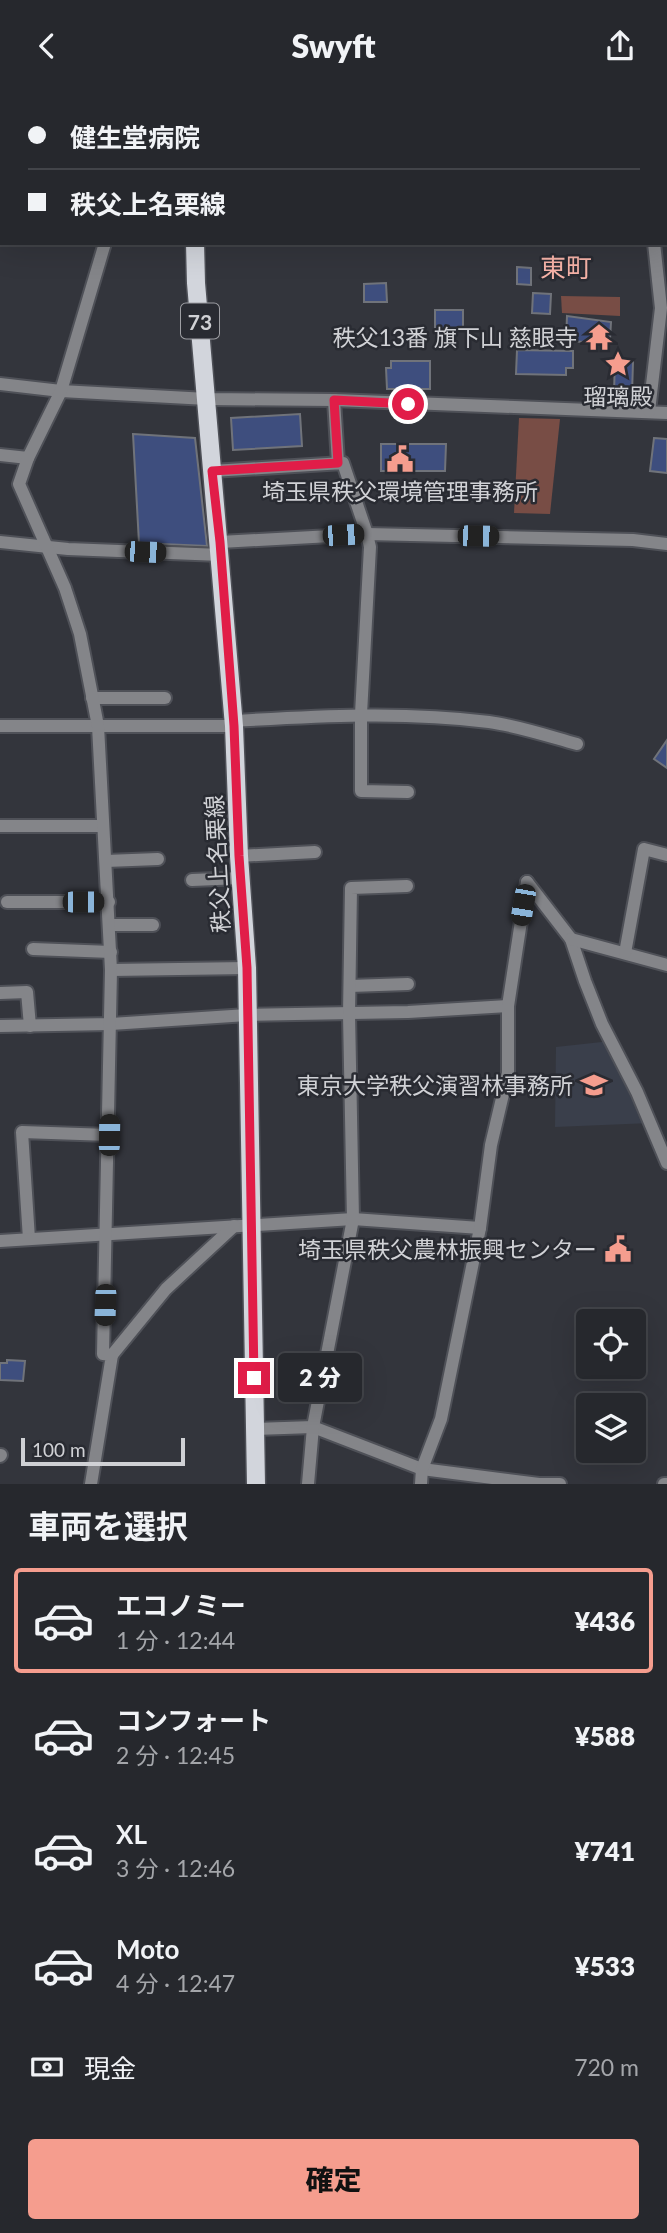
<!DOCTYPE html>
<html lang="ja">
<head>
<meta charset="utf-8">
<style>
  body { margin:0; font-family:Lato,"Noto Sans JP",sans-serif; background:#2e3035; color:#f1f3f6; height:100vh; display:flex; flex-direction:column; font-size:26px; white-space:nowrap }
  * { box-sizing:border-box; margin:0 }
  p { font-size:23px; color:#a4a6aa }
  .icon { flex:none; width:38px; height:38px; fill:none; stroke:currentColor; stroke-width:2; stroke-linecap:round; stroke-linejoin:round }
  .map { position:relative; height:1393px; overflow:hidden }
  .panel { display:flex; flex-direction:column; background:#26282d; flex:1 }
  .panel>* { flex:none }
  .banner { position:absolute; left:0px; top:0px; width:668px; height:154px; box-shadow:0 7px 28px #0002,0 0 0 2px #424449; display:grid; align-content:center; height:154px; padding:0 28px; background:#26282d }
  .fabs { position:absolute; left:576px; top:1218px; display:grid; gap:14px }
  .fabs a { display:grid; place-items:center; width:70px; height:70px; border-radius:7px; background:#26282d; box-shadow:0 7px 28px #0002,0 0 0 2px #424449; font-size:35px }
  .scale { position:absolute; left:21px; bottom:18px; width:164px; box-sizing:border-box; padding-left:7px; border:4px solid #d0d1d5; border-top:0; font-size:19px; line-height:24px; white-space:nowrap; color:#d0d1d5; -webkit-text-stroke:5px #292b32; paint-order:stroke }
  .end { position:absolute; width:32px; height:32px; margin:-16px; border:9px solid #e11d48; background:#fff; box-shadow:0 0 0 4px #fff }
  .from { border-radius:50% }
  .bubble { position:absolute; height:49px; border-radius:7px; background:#26282d; box-shadow:0 7px 28px #0002,0 0 0 2px #424449; font-size:23px; font-weight:800; line-height:49px; text-align:center }
  .car { position:absolute; width:21px; height:42px; margin:-21px -10px; border-radius:9px; box-shadow:0 0 5px 2px #0007; background:linear-gradient(#222 24%,#8ab4d8 0 40%,#222 0 76%,#8ab4d8 0 86%,#222 0) }
  .banner b { display:flex; align-items:center; gap:24px; height:66px; font-size:26px }
  .banner b+b { border-top:2px solid #424449 }
  .banner i { width:18px; height:18px; background:#f1f3f6 }
  ul { padding:0; list-style:none }
  li { display:flex; align-items:center; gap:21px; height:105px; margin:0 14px 10px; padding:0 14px; border:4px solid transparent; border-radius:7px }
  li div { flex:1 }
  li b { display:block; font-size:26px }
  li em { font-style:normal; font-weight:800 }
  li.current { border-color:#f59d8e }
  li>.icon { width:63px; height:63px; stroke-width:1.5 }
  h2 { padding:0 28px; font-size:32px; line-height:84px }
  .pay { display:flex; align-items:center; gap:18px; height:77px; padding:0 28px; font-size:26px }
  .pay p { margin-inline-start:auto }
  .primary-button { display:flex; gap:14px; margin-top:auto; padding:14px 28px }
  .primary-button a { flex:1; height:80px; border-radius:7px; background:#f59d8e; color:#111; font-size:28px; font-weight:800; line-height:80px; text-align:center }
  header { display:flex; justify-content:space-between; align-items:center; height:91px; padding:0 28px; background:#26282d; font-size:32px; font-weight:800 }
  .map>svg:first-child { display:block }
</style>
</head>
<body>
<header><svg class="icon" aria-label="back" viewBox="0 0 24 24"><path d="M15 5l-7 7 7 7"/></svg>Swyft<svg class="icon" aria-label="share" viewBox="0 0 24 24"><path d="M12 15V3M7 8l5-5 5 5M5 13v7h14v-7"/></svg></header>
<div class="map">
<svg width="667" height="1393" viewBox="0 0 667 1393">
  <rect width="100%" height="100%" fill="#33353c"/>
  <path fill="#3a3f4b" d="M611 950 651 1032 555 1036 556 956Z"/>
  <g fill="#784d45">
    <path d="M561 205 620 206V225L562 222Z"/>
    <path d="M519 327 560 328 550 423 514 422Z"/>
  </g>
  <g fill="#3e4e7e" stroke="#70737a" stroke-width="2">
    <path d="M517 176 531 177V194L517 193Z"/>
    <path d="M386 192 387 211H364V193Z"/>
    <path d="M533 202 551 203 550 223 532 222Z"/>
    <rect x="435" y="219" width="28" height="20"/>
    <path d="M567 225 611 231 610 248 605 249V252L566 250Z"/>
    <path d="M517 259 573 260V277H566V284L516 283Z"/>
    <path d="M615 268 633 271 632 303 614 302Z"/>
    <path d="M391 270H430V298H387L386 277H391Z"/>
    <path d="M300 323 302 355 233 359 231 327Z"/>
    <path d="M133 343 195 347 207 455 139 452Z"/>
    <path d="M654 347 667 348V382L650 380Z"/>
    <path d="M381 353H446L445 380H381Z"/>
    <path d="M667 649V677L654 668Z"/>
    <path d="M7 1269 25 1270 23 1290 0 1289V1272H7Z"/>
  </g>
  <g fill="none" stroke-linecap="round" stroke-linejoin="round">
    <defs>
      <g id="minor">
        <path d="M635 0 636 2"/>
        <path d="M8 2V0"/>
        <path d="M0 54 2 55"/>
        <path d="M0 103H2"/>
        <path d="M0 293 61 300 207 308 334 309 667 322"/>
        <path d="M334 309 338 372"/>
        <path d="M649 320 661 217 654 152"/>
        <path d="M0 364 28 367"/>
        <path d="M212 380 343 372 367 443 370 456 361 623V700L408 701"/>
        <path d="M0 451 68 458 221 464"/>
        <path d="M220 451 367 443 633 449 667 453"/>
        <path d="M92 607H165"/>
        <path d="M233 630C318 625 404 620 489 631 518 635 548 645 577 653"/>
        <path d="M0 635H234"/>
        <path d="M0 735H103"/>
        <path d="M239 765 315 761"/>
        <path d="M106 770 158 768"/>
        <path d="M192 789 241 787"/>
        <path d="M527 791 571 848 585 890 602 933 637 1001 667 1072"/>
        <path d="M7 811H109"/>
        <path d="M110 834H153"/>
        <path d="M571 848 667 874"/>
        <path d="M33 858 111 861"/>
        <path d="M625 862 644 758 667 764"/>
        <path d="M111 879 247 877"/>
        <path d="M350 895 408 893"/>
        <path d="M0 902 27 901 30 935"/>
        <path d="M0 935 111 933 247 924 408 921 508 915"/>
        <path d="M29 1148 22 1041 109 1044"/>
        <path d="M0 1150 353 1128 480 1137"/>
        <path d="M112 1264 166 1198 234 1135"/>
        <path d="M255 1338 313 1336 422 1378 539 1393H560"/>
        <path d="M0 1365 1 1364"/>
        <path d="M91 1393 112 1264 103 1263 111 879 98 635 80 543 65 497 19 393 28 367 61 300 105 152"/>
        <path d="M308 1393 313 1336 353 1128 349 923 351 797 407 795"/>
        <path d="M421 1393 422 1378 441 1328 480 1137 491 1054 508 982V915L527 791"/>
        <path d="M664 1393H667"/>
      </g>
      <g id="major">
        <path d="M213 2V0"/>
        <path d="M195 152 196 192 234 635 239 765 247 877 256 1393"/>
      </g>
    </defs>
    <use href="#minor" stroke="#4f5158" stroke-width="16"/>
    <use href="#major" stroke="#4f5158" stroke-width="21"/>
    <use href="#minor" stroke="#848589" stroke-width="12"/>
    <use href="#major" stroke="#d2d5dc" stroke-width="18"/>
  </g>
  <g fill="none" stroke-linecap="round" stroke-linejoin="round">
    <path stroke="#e11d48" stroke-width="9" d="M254 1287 247 877 239 765 234 635 220 451 212 380 338 372 334 309 408 313"/>
  </g>
  <defs>
    <symbol id="temple-bare" viewBox="-9 -9 18 18"><path d="M0-6L5-2H3V0L6.5 2.5H4V6H1.5V3h-3V6H-4V2.5H-6.5L-3 0V-2H-5Z" fill="#f59d8e" stroke="#292b32" stroke-width="2.5" paint-order="stroke"/></symbol>
    <symbol id="sight-bare" viewBox="-9 -9 18 18"><path d="M0-6L1.8-2.2L6-1.7L2.9 1.2L3.7 5.4L0 3.3L-3.7 5.4L-2.9 1.2L-6-1.7L-1.8-2.2Z" fill="#f59d8e" stroke="#292b32" stroke-width="2.5" paint-order="stroke"/></symbol>
    <symbol id="civic-bare" viewBox="-9 -9 18 18"><path d="M-.6-6.5H3V-4.5H.6V-3L4-1V1h2V6H-6V1h2V-1L-.6-3ZM-1.2 2.5V6h2.4V2.5Z" fill="#f59d8e" stroke="#292b32" stroke-width="2.5" paint-order="stroke"/></symbol>
    <symbol id="university-bare" viewBox="-9 -9 18 18"><path d="M0-5L7-2L0 1L-7-2ZM-4 1L0 2.5L4 1V4Q0 6-4 4Z" fill="#f59d8e" stroke="#292b32" stroke-width="2.5" paint-order="stroke"/></symbol>
  </defs>
  <g fill-rule="evenodd">
    <use href="#temple-bare" x="580" y="227" width="38" height="38"/>
    <use href="#sight-bare" x="599" y="254" width="38" height="38"/>
    <use href="#civic-bare" x="381" y="349" width="38" height="38"/>
    <use href="#university-bare" x="575" y="975" width="38" height="38"/>
    <use href="#civic-bare" x="599" y="1139" width="38" height="38"/>
  </g>
  <g text-anchor="middle" dominant-baseline="central" stroke-width="5" stroke-linejoin="round" paint-order="stroke">
    <rect fill="#292b32" stroke="#9e9fa4" stroke-width="2" x="181" y="212.5" width="38" height="35" rx="5"/>
    <g font-size="21" font-weight="bold" fill="#d0d1d5">
      <text x="200" y="230">73</text>
    </g>
    <g font-size="23" fill="#d0d1d5" stroke="#292b32" text-anchor="end">
      <text x="578" y="246">秩父13番 旗下山 慈眼寺</text>
      <text x="618" y="305" text-anchor="middle">瑠璃殿</text>
      <text x="400" y="400" text-anchor="middle">埼玉県秩父環境管理事務所</text>
      <text x="573" y="994">東京大学秩父演習林事務所</text>
      <text x="597" y="1158">埼玉県秩父農林振興センター</text>
    </g>
    <g font-size="23" fill="#d0d1d5" stroke="#292b32">
      <text transform="translate(217 773) rotate(-93)">秩父上名栗線</text>
    </g>
    <g font-size="26" fill="#f6b3a8" stroke="#292b32">
      <text x="566" y="176">東町</text>
    </g>
  </g>
</svg>
<div class="fabs">
<a><svg class="icon" aria-label="locate" viewBox="0 0 24 24"><circle cx="12" cy="12" r="6"/><path d="M12 2v4M12 18v4M2 12h4M18 12h4"/></svg></a>
<a><svg class="icon" aria-label="layers" viewBox="0 0 24 24"><path d="M12 4l9 5-9 5-9-5zM3 14l9 5 9-5"/></svg></a>
</div>
<div class="scale">100 m</div>
<i class="end from" style="left:408px;top:313px"></i>
<i class="end" style="left:254px;top:1287px"></i>
<div class="bubble" style="left:278px;top:1262px;width:84px">2 分</div>
<i class="car" style="left:343px;top:444px;rotate:87deg"></i>
<i class="car" style="left:478px;top:445px;rotate:91deg"></i>
<i class="car" style="left:145px;top:461px;rotate:92deg"></i>
<i class="car" style="left:83px;top:811px;rotate:90deg"></i>
<i class="car" style="left:523px;top:814px;rotate:190deg"></i>
<i class="car" style="left:109px;top:1044px;rotate:1deg"></i>
<i class="car" style="left:105px;top:1214px;rotate:182deg"></i>
<div class="banner">
<b><i class="from"></i>健生堂病院</b>
<b><i></i>秩父上名栗線</b>
</div>
</div>
<section class="panel">
<h2>車両を選択</h2>
<ul>
<li class="current"><svg class="icon" aria-label="car" viewBox="0 0 24 24"><path d="M5 17H2v-5l4-1 3-4h7l3 4 3 1v5h-3M9 17h6M6 11h13"/><circle cx="7" cy="17" r="2"/><circle cx="17" cy="17" r="2"/></svg><div><b>エコノミー</b><p>1 分 · 12:44</p></div><em>¥436</em></li>
<li><svg class="icon" aria-label="car" viewBox="0 0 24 24"><path d="M5 17H2v-5l4-1 3-4h7l3 4 3 1v5h-3M9 17h6M6 11h13"/><circle cx="7" cy="17" r="2"/><circle cx="17" cy="17" r="2"/></svg><div><b>コンフォート</b><p>2 分 · 12:45</p></div><em>¥588</em></li>
<li><svg class="icon" aria-label="car" viewBox="0 0 24 24"><path d="M5 17H2v-5l4-1 3-4h7l3 4 3 1v5h-3M9 17h6M6 11h13"/><circle cx="7" cy="17" r="2"/><circle cx="17" cy="17" r="2"/></svg><div><b>XL</b><p>3 分 · 12:46</p></div><em>¥741</em></li>
<li><svg class="icon" aria-label="car" viewBox="0 0 24 24"><path d="M5 17H2v-5l4-1 3-4h7l3 4 3 1v5h-3M9 17h6M6 11h13"/><circle cx="7" cy="17" r="2"/><circle cx="17" cy="17" r="2"/></svg><div><b>Moto</b><p>4 分 · 12:47</p></div><em>¥533</em></li>
</ul>
<div class="pay"><svg class="icon" aria-label="cash" viewBox="0 0 24 24"><path d="M3 7h18v10H3z"/><circle cx="12" cy="12" r="2"/></svg>現金<p>720 m</p></div>
<div class="primary-button"><a>確定</a></div>
</section>
</body>
</html>
